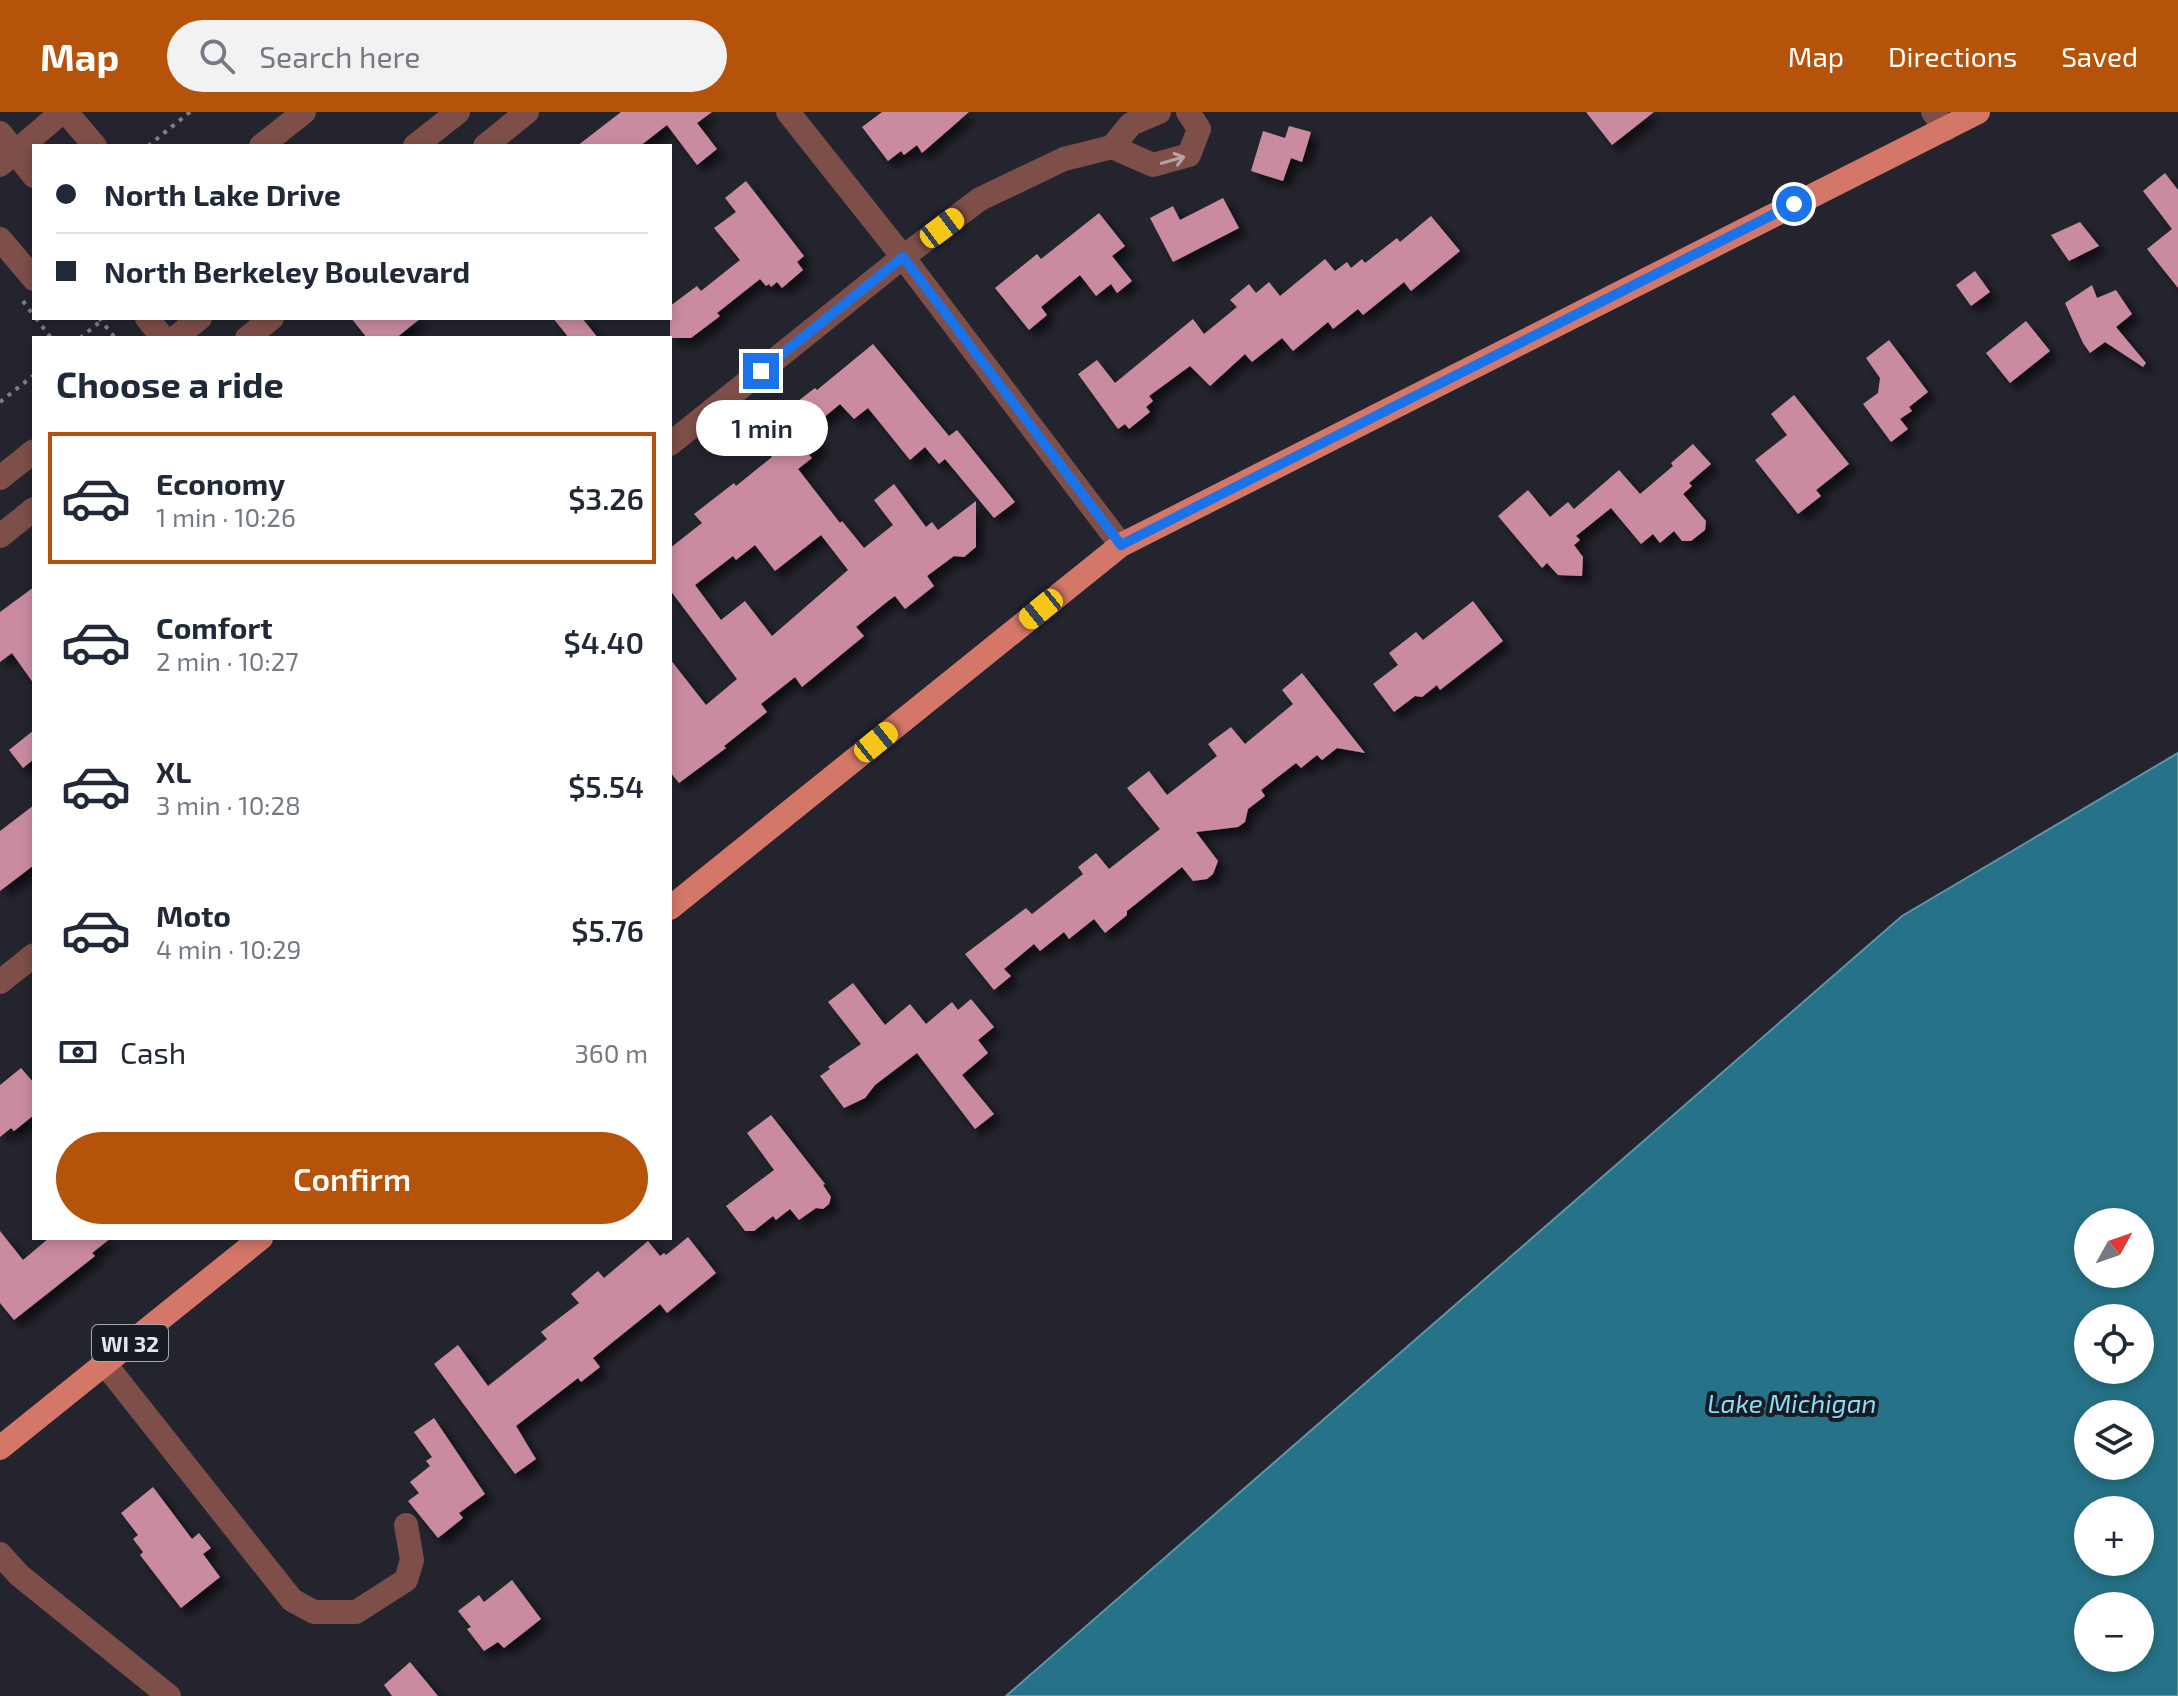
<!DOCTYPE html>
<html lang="en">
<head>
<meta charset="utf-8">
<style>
  body { margin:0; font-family:"Exo 2",sans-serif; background:#f2f2f3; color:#1f2937; height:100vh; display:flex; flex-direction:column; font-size:30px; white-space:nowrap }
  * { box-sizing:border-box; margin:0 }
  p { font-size:26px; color:#747a83 }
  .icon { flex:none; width:44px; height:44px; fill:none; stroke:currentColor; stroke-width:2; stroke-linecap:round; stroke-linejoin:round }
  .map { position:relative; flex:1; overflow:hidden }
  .panel { position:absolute; left:32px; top:224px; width:640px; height:904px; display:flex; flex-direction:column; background:#fff; border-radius:0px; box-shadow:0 4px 12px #0003 }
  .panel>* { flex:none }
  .top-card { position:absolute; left:32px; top:32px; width:640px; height:176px; border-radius:0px; box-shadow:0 4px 12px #0003; display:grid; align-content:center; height:176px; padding:0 24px; background:#fff }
  .needle { width:52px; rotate:50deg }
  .fabs { position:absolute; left:2074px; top:1096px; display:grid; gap:16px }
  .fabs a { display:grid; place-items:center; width:80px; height:80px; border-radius:50%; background:#fff; box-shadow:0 4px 12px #0003; font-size:40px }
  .end { position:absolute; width:36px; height:36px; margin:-18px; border:10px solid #1a73e8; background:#fff; box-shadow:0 0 0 4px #fff }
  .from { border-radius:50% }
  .bubble { position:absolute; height:56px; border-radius:28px; background:#fff; box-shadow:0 4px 12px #0003; font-size:26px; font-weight:600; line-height:56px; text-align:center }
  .car { position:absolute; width:24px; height:48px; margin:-24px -12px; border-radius:10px; box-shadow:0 0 6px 2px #0007; background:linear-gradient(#f5c518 24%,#345 0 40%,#f5c518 0 76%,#345 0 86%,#f5c518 0) }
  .top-card b { display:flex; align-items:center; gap:28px; height:76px; font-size:30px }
  .top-card b+b { border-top:2px solid #e0e1e3 }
  .top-card i { width:20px; height:20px; background:#1f2937 }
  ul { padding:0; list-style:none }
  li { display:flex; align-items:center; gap:24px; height:132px; margin:0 16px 12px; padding:0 8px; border:4px solid transparent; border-radius:0px }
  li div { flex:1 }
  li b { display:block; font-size:30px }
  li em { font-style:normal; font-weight:600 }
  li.active { border-color:#b45309 }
  li>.icon { width:72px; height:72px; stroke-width:1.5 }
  h2 { padding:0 24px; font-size:36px; line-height:96px }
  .pay { display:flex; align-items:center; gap:20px; height:88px; padding:0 24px; font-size:30px }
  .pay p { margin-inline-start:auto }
  .cta { display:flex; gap:16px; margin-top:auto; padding:16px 24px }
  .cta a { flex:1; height:92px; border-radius:48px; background:#b45309; color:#fff; font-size:32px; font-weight:600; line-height:92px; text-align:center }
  header { display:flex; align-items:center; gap:48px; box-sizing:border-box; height:112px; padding:0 40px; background:#b45309; color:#fff }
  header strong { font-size:38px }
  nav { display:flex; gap:44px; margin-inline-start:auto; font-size:28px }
  .search { width:560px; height:72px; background:#f2f2f3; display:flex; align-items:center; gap:20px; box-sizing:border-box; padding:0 28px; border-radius:44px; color:#747a83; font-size:30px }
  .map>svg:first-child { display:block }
</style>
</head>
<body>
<header>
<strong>Map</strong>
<div class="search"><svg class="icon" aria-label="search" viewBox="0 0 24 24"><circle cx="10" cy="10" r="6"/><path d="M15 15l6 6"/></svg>Search here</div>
<nav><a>Map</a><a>Directions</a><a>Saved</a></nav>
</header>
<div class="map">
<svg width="2178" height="1584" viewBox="0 0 2178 1584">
  <defs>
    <filter id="shadow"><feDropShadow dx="7" dy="7" stdDeviation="4" flood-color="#0009"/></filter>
  </defs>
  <rect width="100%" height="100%" fill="#23242d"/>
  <path fill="#267289" stroke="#5f94a6" stroke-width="2" fill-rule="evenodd" d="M2178 641V1584H1006L1902 804ZM2088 1110H2140V1162H2088ZM2088 1206H2140V1258H2088ZM2088 1302H2140V1354H2088ZM2088 1398H2140V1450H2088ZM2088 1494H2140V1546H2088Z"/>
  <g fill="#ca8ba1" fill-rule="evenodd" filter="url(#shadow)">
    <path d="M621 0H712L697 11 717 37 697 53 667 13 640 34H577Z"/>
    <path d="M882 0H969L922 41 917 33 904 43 901 39 888 49 862 15Z"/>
    <path d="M1586 0H1654L1612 33Z"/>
    <path d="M1289 14 1311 20 1302 50 1291 46 1283 69 1251 59 1263 19 1285 26Z"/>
    <path d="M2165 61 2178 78V176L2147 137 2172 117 2143 79Z"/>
    <path d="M746 69 804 144 797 150 803 158 782 176 777 170 771 175 769 172 766 174 760 167 717 201 720 204 691 226H670V194L697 174 701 179 740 148 714 116 736 100 725 86Z"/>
    <path d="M1223 86 1239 116 1173 150 1150 106 1173 94 1180 108Z"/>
    <path d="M1099 101 1125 134 1112 144 1132 169 1117 181 1111 172 1096 184 1080 163 1041 195 1047 203 1029 218 995 176 1037 142 1041 147Z"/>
    <path d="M1431 104 1460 139 1411 179 1404 170 1363 203 1358 197 1333 217 1328 210 1293 239 1282 226 1252 250 1245 242 1210 274 1190 254 1149 284 1153 289 1146 295 1150 300 1129 317 1125 312 1118 317 1078 262 1097 248 1115 271 1193 207 1204 222 1237 195 1230 188 1249 172 1256 181 1269 170 1280 184 1325 147 1335 159 1347 150 1351 156 1362 147 1365 151 1397 126 1400 130Z"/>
    <path d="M2080 110 2099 134 2069 149 2051 123Z"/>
    <path d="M1975 159 1990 180 1971 194 1956 173Z"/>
    <path d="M2092 173 2097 186 2116 178 2132 202 2116 215 2146 251 2143 255 2105 230 2090 241 2083 231 2065 191Z"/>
    <path d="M351 206H421L396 226H367Z"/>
    <path d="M553 206H582L598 226H569Z"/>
    <path d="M2026 209 2050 239 2010 271 1986 241Z"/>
    <path d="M1889 228 1928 280 1909 295 1912 299 1900 307 1908 317 1891 330 1863 292 1878 281 1880 266 1866 246Z"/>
    <path d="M873 232 949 324 957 318 1015 390 994 406 945 347 939 352 925 335 910 348 868 296 854 307 840 292 816 312 798 289 815 276 817 278Z"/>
    <path d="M1794 283 1849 352 1816 378 1821 384 1798 402 1755 348 1787 323 1771 302Z"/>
    <path d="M803 310 821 334 809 343 812 346 798 357 840 411 842 409 864 436 893 413 874 388 894 372 926 415 932 410 938 418 976 389V435L964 445 954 444 927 464 934 474 905 497 895 484 888 489 856 515 864 524 802 575 795 565 761 592 767 600 724 634 726 636 679 671 670 660V547L706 593 737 567 670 478V436L702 411 694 402 734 371 736 374 772 345 766 338ZM821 423 848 458 772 524 745 489 721 508 695 473 733 444 736 448 755 433 775 459Z"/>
    <path d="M1693 332 1711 352 1689 371 1692 374 1683 382 1706 409 1705 418 1691 429H1682L1674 419 1660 431 1653 422 1641 432 1611 396 1576 424 1580 428 1574 433 1583 445 1582 464 1558 463 1547 451 1542 456 1498 404 1528 378 1550 405 1568 390 1574 397 1619 358 1640 382 1673 354 1671 351Z"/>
    <path d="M34 475V572L12 541 0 550V500Z"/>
    <path d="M1473 489 1503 529 1440 578 1437 573 1422 585 1415 584 1394 600 1373 572 1398 553 1389 541 1416 520 1423 528Z"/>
    <path d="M1302 561 1365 641 1337 636 1322 648 1317 643 1301 656 1296 651 1261 678 1265 684 1248 697 1245 710 1238 715 1196 720 1218 749 1213 762 1207 767 1193 769 1182 755 1127 799V803L1105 821 1094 807 1069 827 1064 820 1040 839 1034 832 1004 857 1011 864 994 878 965 842 1026 796 1032 802 1083 762 1078 755 1096 741 1109 757 1160 717 1127 676 1149 659 1167 683 1217 644 1208 632 1231 615 1245 632 1293 592 1282 578Z"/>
    <path d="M34 618V647L23 656 9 638Z"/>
    <path d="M34 693V753L0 779V719Z"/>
    <path d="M853 871 885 913 910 892 926 912 952 890 958 898 971 887 994 915 978 928 988 941 962 963 994 1002 975 1017 917 941 875 973 865 986 844 996 820 964 830 957 828 955 861 932 828 890Z"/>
    <path d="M21 956 34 971V1003L14 1019 11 1016 0 1025V973Z"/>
    <path d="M771 1003 825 1072 823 1073 831 1085 829 1092 823 1097 816 1096 799 1108 790 1097 776 1108 773 1104 754 1119H745L726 1094 774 1058 747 1021Z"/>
    <path d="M0 1119 23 1148 49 1126H111L92 1141 95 1144 14 1208 0 1191Z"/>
    <path d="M688 1125 716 1161 667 1201 660 1192 593 1246 600 1255 581 1270 578 1266 516 1314 536 1347 515 1362 434 1252 458 1233 488 1274 547 1227 541 1220 579 1191 571 1182 598 1159 604 1166 648 1129 660 1144 664 1141 666 1143Z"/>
    <path d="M434 1306 485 1382 459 1401 463 1406 438 1426 408 1389 419 1381 410 1370 430 1354 426 1349 432 1345 414 1320Z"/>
    <path d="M153 1375 192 1427 199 1421 211 1436 203 1442 220 1465 181 1496 140 1443 143 1440 133 1427 138 1423 121 1401Z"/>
    <path d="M512 1468 541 1507 504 1536 498 1530 484 1539 467 1517 471 1515 458 1499 479 1483 484 1490Z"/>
    <path d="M410 1550 438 1584H392L384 1573Z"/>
  </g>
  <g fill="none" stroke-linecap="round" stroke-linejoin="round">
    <g stroke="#7e7f86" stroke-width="4" stroke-dasharray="4 6" stroke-linecap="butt">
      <path d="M148 34 190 0"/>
      <path d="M23 189 34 204"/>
      <path d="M36 206 51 226"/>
      <path d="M99 206 115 226"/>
      <path d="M80 226 101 209"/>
      <path d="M0 290 34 263"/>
    </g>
    <g stroke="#7d4f48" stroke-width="24">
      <path d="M66 0 95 34"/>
      <path d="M788 0 903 145 1121 433"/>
      <path d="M1933 0 1946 17"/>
      <path d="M0 21 34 64"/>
      <path d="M261 34 304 0"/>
      <path d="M415 34 458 0"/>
      <path d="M485 34 527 0"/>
      <path d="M1112 35 1153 53 1189 43 1199 17 1188 0"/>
      <path d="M0 53 62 0"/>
      <path d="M0 127 34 167"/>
      <path d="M147 206 163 226"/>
      <path d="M175 226 200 206"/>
      <path d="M247 226 272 206"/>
      <path d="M670 332 903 145 980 87 1064 47 1112 35 1131 12 1159 0"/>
      <path d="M0 366 34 339"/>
      <path d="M0 424 34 397"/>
      <path d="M0 870 34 843"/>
      <path d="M105 1252 292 1488 314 1500H356L406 1468 412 1448 406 1413"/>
      <path d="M0 1442 19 1463 169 1584"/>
    </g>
    <g stroke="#d47769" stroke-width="24">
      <path d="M670 796 1121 433 1978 0"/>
      <path d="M0 1336 261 1126"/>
    </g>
  </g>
  <defs><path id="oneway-shaft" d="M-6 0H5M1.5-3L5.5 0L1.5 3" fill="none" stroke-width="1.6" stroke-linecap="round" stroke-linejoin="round" transform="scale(2)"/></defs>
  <use stroke="#b6a2a2" href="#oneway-shaft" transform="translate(1173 48) rotate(-16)"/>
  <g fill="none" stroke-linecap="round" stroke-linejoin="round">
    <path stroke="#1a73e8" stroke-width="10" d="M761 259 903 145 1121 433 1794 92"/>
  </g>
  <g text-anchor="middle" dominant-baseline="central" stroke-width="8" stroke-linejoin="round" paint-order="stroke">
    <rect fill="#191b23" stroke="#a7a8af" stroke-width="2" x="92" y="1213" width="76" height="36" rx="6"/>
    <g font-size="22" font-weight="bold" fill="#e4e5eb">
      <text x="130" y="1231">WI 32</text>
    </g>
    <g font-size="26" font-style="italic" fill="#88daf6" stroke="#191b23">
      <text x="1792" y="1290">Lake Michigan</text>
    </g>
  </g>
</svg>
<div class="fabs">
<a><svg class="needle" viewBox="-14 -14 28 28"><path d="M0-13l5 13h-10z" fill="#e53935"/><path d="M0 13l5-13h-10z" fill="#747a83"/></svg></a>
<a><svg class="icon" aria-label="locate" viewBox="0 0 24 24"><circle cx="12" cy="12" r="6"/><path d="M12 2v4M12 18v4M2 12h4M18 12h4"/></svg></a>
<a><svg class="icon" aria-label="layers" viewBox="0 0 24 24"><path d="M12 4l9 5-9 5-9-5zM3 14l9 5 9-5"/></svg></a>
<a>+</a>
<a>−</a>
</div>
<i class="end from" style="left:1794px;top:92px"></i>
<i class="end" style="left:761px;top:259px"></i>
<div class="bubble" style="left:696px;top:288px;width:132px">1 min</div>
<i class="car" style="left:942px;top:116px;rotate:53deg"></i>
<i class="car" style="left:1041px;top:497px;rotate:231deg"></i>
<i class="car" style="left:876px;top:630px;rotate:51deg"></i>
<div class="top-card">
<b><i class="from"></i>North Lake Drive</b>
<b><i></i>North Berkeley Boulevard</b>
</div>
<section class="panel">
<h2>Choose a ride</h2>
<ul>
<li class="active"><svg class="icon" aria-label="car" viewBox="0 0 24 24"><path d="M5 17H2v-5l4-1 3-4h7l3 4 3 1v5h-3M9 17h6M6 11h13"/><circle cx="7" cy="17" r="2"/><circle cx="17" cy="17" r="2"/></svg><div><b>Economy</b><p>1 min · 10:26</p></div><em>$3.26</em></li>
<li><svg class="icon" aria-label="car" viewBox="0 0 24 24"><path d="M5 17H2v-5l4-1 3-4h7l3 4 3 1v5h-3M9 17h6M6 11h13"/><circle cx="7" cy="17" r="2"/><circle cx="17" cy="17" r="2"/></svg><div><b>Comfort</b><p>2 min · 10:27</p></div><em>$4.40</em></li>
<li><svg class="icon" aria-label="car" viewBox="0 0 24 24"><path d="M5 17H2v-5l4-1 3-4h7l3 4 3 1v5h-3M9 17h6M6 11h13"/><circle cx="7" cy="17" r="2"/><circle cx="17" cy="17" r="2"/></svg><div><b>XL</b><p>3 min · 10:28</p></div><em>$5.54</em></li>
<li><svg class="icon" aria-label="car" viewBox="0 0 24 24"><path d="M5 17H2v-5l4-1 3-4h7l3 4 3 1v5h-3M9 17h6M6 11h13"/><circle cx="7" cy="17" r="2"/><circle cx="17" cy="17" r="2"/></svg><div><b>Moto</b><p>4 min · 10:29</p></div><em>$5.76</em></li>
</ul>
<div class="pay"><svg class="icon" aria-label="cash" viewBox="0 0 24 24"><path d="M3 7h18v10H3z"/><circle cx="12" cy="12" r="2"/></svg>Cash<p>360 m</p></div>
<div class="cta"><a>Confirm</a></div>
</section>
</div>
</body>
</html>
